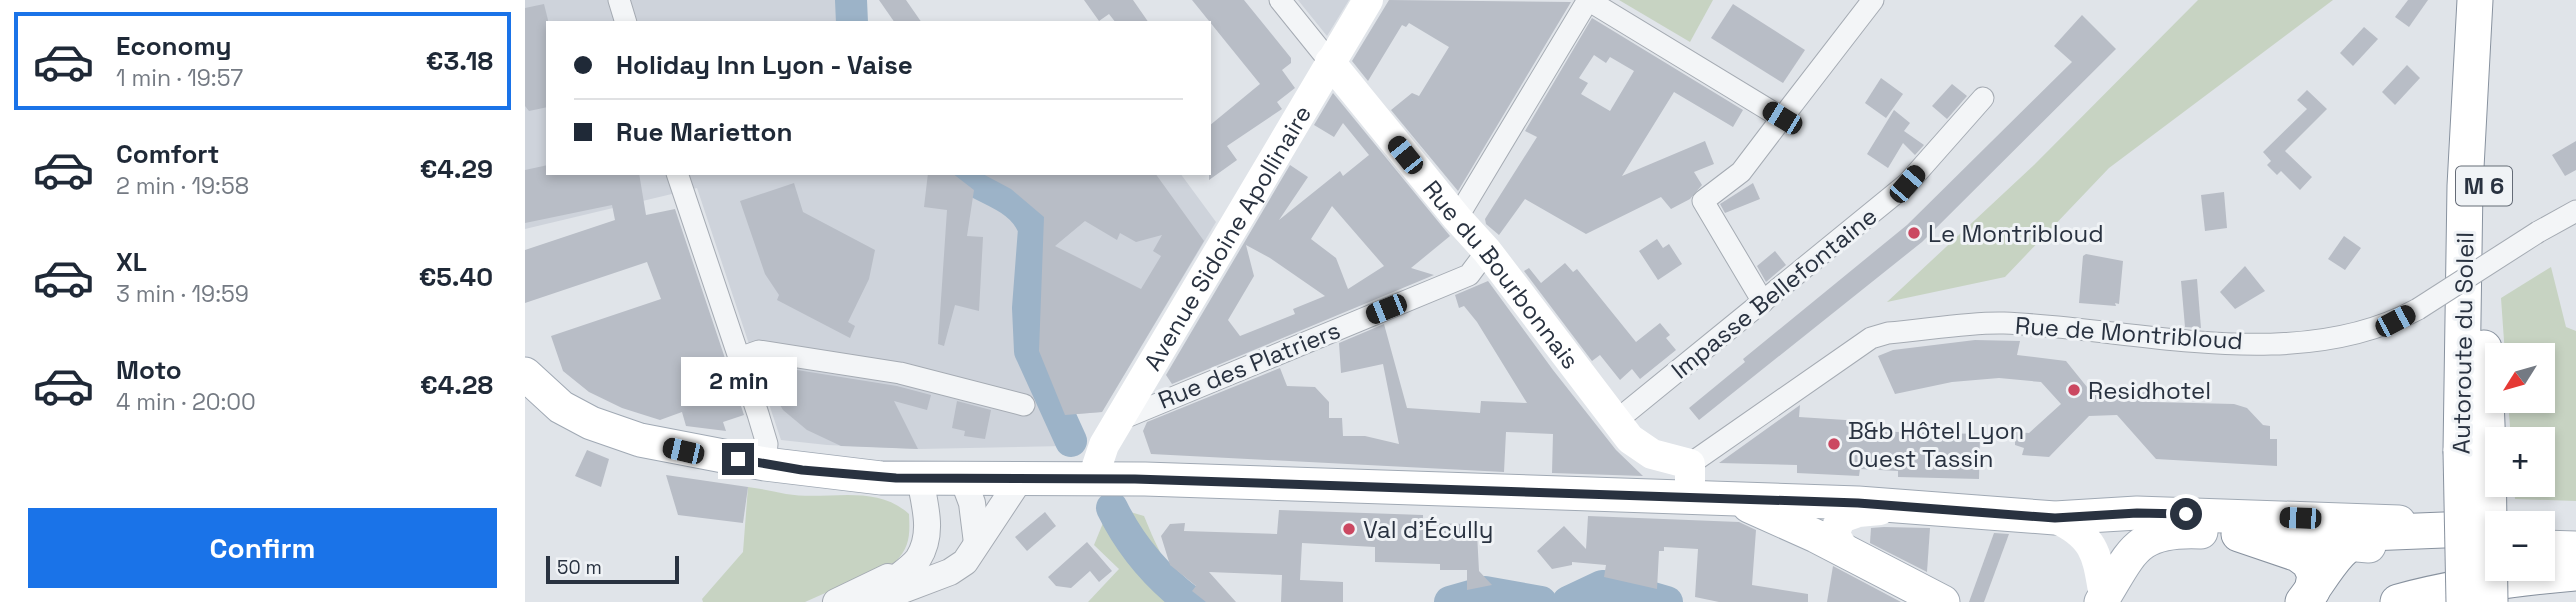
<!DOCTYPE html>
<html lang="en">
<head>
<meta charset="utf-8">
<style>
  body { margin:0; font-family:"Space Grotesk",sans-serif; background:#f2f2f3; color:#1f2937; height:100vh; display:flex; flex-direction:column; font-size:26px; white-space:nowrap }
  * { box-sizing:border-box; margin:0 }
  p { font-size:23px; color:#747a83 }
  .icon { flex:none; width:38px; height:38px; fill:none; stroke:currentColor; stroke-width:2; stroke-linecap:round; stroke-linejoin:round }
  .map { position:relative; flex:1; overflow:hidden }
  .details { display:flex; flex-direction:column; background:#fff; width:525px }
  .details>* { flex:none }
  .guide { position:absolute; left:21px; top:21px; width:665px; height:154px; border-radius:0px; box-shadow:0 4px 10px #0003; display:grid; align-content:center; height:154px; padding:0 28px; background:#fff }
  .needle { width:46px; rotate:233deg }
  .controls { position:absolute; left:1960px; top:343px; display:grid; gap:14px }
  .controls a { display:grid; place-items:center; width:70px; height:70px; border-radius:0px; background:#fff; box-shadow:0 4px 10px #0003; font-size:35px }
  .scale { position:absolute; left:21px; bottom:18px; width:133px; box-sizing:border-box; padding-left:7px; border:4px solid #293240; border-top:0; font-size:19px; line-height:24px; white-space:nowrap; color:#293240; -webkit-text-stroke:5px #f0f3f6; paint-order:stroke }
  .end { position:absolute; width:32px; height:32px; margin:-16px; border:9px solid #293240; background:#fff; box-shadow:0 0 0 4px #fff }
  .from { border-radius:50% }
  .bubble { position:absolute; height:49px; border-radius:0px; background:#fff; box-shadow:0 4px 10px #0003; font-size:23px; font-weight:700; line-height:49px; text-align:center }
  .car { position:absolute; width:21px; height:42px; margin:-21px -10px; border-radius:9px; box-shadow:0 0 5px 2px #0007; background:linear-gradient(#222 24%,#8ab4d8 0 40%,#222 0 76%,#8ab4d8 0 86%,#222 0) }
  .guide b { display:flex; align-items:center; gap:24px; height:66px; font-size:26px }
  .guide b+b { border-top:2px solid #e0e1e3 }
  .guide i { width:18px; height:18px; background:#1f2937 }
  ul { padding:12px 0 0; list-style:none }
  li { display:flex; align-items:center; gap:21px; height:98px; margin:0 14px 10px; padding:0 14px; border:4px solid transparent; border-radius:0px }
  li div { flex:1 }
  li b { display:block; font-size:26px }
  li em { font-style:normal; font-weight:700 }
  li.on { border-color:#1a73e8 }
  li>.icon { width:63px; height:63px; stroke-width:1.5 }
  .action { display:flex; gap:14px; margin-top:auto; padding:14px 28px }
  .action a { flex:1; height:80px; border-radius:0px; background:#1a73e8; color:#fff; font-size:28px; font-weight:700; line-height:80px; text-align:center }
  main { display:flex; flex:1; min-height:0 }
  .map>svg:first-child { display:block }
</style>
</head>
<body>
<main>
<section class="details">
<ul>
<li class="on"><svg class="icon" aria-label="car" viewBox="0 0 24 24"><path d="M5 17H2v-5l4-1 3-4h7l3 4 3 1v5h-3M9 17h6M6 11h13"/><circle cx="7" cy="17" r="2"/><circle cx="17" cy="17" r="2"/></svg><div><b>Economy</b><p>1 min · 19:57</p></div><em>€3.18</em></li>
<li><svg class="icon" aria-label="car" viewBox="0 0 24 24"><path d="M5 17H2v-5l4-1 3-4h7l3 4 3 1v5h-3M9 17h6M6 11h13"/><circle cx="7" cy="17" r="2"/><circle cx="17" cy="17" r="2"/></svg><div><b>Comfort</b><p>2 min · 19:58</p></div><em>€4.29</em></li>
<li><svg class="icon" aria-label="car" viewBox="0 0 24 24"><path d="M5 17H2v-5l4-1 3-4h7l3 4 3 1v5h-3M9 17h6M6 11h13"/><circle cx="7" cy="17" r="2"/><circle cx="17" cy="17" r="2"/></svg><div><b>XL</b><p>3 min · 19:59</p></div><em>€5.40</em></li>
<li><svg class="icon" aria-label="car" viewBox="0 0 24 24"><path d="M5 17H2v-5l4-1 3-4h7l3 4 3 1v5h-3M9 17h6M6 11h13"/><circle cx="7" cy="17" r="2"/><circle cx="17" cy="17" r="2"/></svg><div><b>Moto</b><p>4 min · 20:00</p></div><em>€4.28</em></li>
</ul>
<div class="action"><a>Confirm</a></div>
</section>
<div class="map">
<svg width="2051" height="602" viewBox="0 0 2051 602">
  <rect width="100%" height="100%" fill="#e0e4e9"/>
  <g fill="#ced3db">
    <path d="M0 0H83L90 23H23V173H427L503 232 496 325 498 355 515 400 513 402 539 446 394 449 302 445 256 440 172 188 0 229Z"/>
    <path d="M102 0H321L322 23H109Z"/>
    <path d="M773 0H824L802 36Z"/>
    <path d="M463 173H655L691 222 577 412 540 415 514 351 512 326 519 217Z"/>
  </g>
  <g fill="#c7d3c2">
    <path d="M1094 0H1188L1165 42Z"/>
    <path d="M1673 0H1808L1584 168 1480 277 1362 302 1509 165Z"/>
    <path d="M2026 267 2041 327 2051 331V501L1990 499 1989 485H2018V439H1986L1983 401H2018V355H1980L1976 298Z"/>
    <path d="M223 487C236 489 248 491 261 494 303 501 350 483 384 514 385 535 385 547 370 562L280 602H178L177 599 218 552Z"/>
    <path d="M602 511 619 516C633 550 646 580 675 602H563L594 569 569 545 578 523Z"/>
  </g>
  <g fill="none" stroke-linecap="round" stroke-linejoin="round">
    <g stroke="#9cb3c8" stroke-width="32">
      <path d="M326 0 327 23"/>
      <path d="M437 173C461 191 498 196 509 229L503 308 505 351 546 441"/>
      <path d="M587 508C606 547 631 576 665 602"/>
      <path d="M925 602 960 592 1016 602"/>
      <path d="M1043 602 1077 586 1094 588 1142 602"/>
    </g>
  </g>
  <g fill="#b8bdc6" fill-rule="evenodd">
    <path d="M354 0H381L397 23H370Z"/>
    <path d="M559 0H608L624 23H591L584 14 574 21Z"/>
    <path d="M667 0H719L766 58V63L757 70 770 88 752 102 757 109 702 146 712 160 684 180V126L735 84Z"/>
    <path d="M864 0 1046 2 933 191 866 110 887 93 894 96 924 47 884 23 881 27 877 25 843 81 827 61Z"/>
    <path d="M1883 0H1903L1884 27 1870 17Z"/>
    <path d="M19 4 23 20V107L4 111 0 106V8Z"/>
    <path d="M1208 4 1280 50 1258 83 1186 38Z"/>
    <path d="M1557 15 1591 49 1397 242 1174 420 1164 408 1220 362 1218 359 1382 225 1547 62 1529 46Z"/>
    <path d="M1067 18 1218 110 1208 127 1149 92 1097 176 1180 141 1189 164 1169 172 1177 185 1165 199 1146 209 1136 197 1061 234 1000 199 974 235 961 224 960 219 1012 137 1000 131ZM1069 55 1081 63 1085 57 1109 71 1085 111 1056 94 1063 83 1054 78Z"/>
    <path d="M1839 27 1853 39 1828 66 1815 53Z"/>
    <path d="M1882 65 1895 78 1870 105 1857 92Z"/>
    <path d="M1356 78 1378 94 1361 118 1340 103Z"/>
    <path d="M1427 84 1442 96 1422 119 1407 106Z"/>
    <path d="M1782 90 1802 109 1760 151 1787 177 1775 190 1756 171 1752 175 1742 165 1746 161 1738 152 1782 109 1772 100Z"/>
    <path d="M808 93 925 236 886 268 909 275 647 384 641 375 765 165 783 177 754 220 815 171 818 176 844 155 818 123 809 137 789 125ZM807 206 859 266 823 289 811 258 786 239ZM721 245 745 258 800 296 768 309 770 314 715 336 703 320 729 276Z"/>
    <path d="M1369 110 1385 123 1379 131 1399 145 1390 155 1378 143 1363 168 1342 154Z"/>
    <path d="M2051 141V170L2040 176 2027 155Z"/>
    <path d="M23 165V173H114L121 215 150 209 219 415 198 422 201 431 161 426 157 412 135 420 97 408 64 392 38 371 26 336 136 299 122 262 0 303V250L90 220 87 205 0 223V170Z"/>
    <path d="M403 173H427L449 190 442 236 458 237 454 311 430 305 419 346 413 344 422 210 399 207Z"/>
    <path d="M456 173H630L679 241 577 412 540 415 514 351 519 217 486 189ZM560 221 592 240 595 233 611 242 637 235 628 251 636 256 616 289 530 246Z"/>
    <path d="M269 183 278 212 350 250 344 279 323 322 330 326 325 338 252 300 254 295 240 274 215 201Z"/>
    <path d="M1228 183 1235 199 1200 213 1195 204Z"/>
    <path d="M1699 192 1702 228 1680 231 1676 195Z"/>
    <path d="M1819 236 1836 248 1820 270 1803 259Z"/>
    <path d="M1132 239 1138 248 1144 244 1157 264 1133 280 1114 251Z"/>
    <path d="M1250 251 1261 265 1241 282 1232 266Z"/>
    <path d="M1561 254 1598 261 1594 304 1590 303 1591 306 1554 303 1558 256Z"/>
    <path d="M1040 263 1048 272 1052 269 1111 342 1135 323 1145 335 1141 338 1151 350 1115 379 1107 369 1095 380 1075 355 1067 361 999 271 1004 268 1016 283Z"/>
    <path d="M1720 266 1740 291 1710 309 1695 292Z"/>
    <path d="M1672 279 1676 328 1660 327 1656 281Z"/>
    <path d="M963 281 1028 370 1091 450 1118 476 1027 473 1028 434 981 432 979 472 626 454 618 431 622 422 755 368 762 386 790 387 804 402V418H817L818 436H840L874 444 858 364 816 373 814 343 859 324 882 408 955 413 956 401 1002 403 952 322 939 306 934 308 930 295Z"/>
    <path d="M1450 340 1495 341 1492 355 1541 361 1562 387 1616 388 1629 402 1709 404 1722 408 1738 425 1745 426V439H1752V466L1631 459 1592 415 1564 416 1524 457 1497 455 1499 448 1490 445V432L1504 433 1536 404 1516 382 1474 378 1427 382 1370 394 1353 356 1368 350Z"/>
    <path d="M272 370 372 386 406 395 402 410 369 401 393 449 316 446 282 430 258 410 242 383 271 374Z"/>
    <path d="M432 401 466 410 460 439 439 436 440 431 427 428Z"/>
    <path d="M1275 405 1274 417 1336 421V431L1455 434 1454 479 1373 477V471L1335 469 1334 476 1272 473V465L1194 463Z"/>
    <path d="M62 450 84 459 76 487 50 476Z"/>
    <path d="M141 475 223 487 218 523 153 515Z"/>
    <path d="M754 510 898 515V523L941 524V533H952L954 571 967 585 942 590V570H915V564L850 562V547L777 543 775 580 818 582V602H756L757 575 684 572 711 602H681L667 591 671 586 645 565 636 536 645 524 660 523 659 531 752 534Z"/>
    <path d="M520 512 531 526 502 551 490 537Z"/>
    <path d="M1063 516 1214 522 1231 530 1227 585 1283 594V602H1194L1170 597 1173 549 1139 547V551H1134L1132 589 1079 577 1081 565 1047 562V565L1027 569 1012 551 1039 526 1061 549Z"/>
    <path d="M1359 527 1405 528 1402 572 1345 543 1346 528Z"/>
    <path d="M1469 533 1484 534 1459 602H1444Z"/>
    <path d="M562 542 587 571 574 582 565 571 546 588 531 586 523 577Z"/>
    <path d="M1308 566 1376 602H1302Z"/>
  </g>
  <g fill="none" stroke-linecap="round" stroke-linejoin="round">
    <defs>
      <g id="minor">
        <path d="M94 0 101 23"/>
        <path d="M755 0 805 62"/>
        <path d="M1063 0 1257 118 1348 0"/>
        <path d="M152 173 233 414 242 444 240 464"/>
        <path d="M932 218 1063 0"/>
        <path d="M2013 232 2051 211"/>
        <path d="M1238 302 1178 201 1216 172 1257 118"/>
        <path d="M214 358 234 351 375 373 499 405"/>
        <path d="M594 420 944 275 962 251"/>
        <path d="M1091 421 1382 184 1458 98"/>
        <path d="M1165 464 1346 338 1363 333C1401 330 1441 322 1479 323 1610 328 1771 376 1893 309"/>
      </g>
      <g id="tertiary">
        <path d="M438 479 447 503 452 543"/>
        <path d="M365 595 364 584C373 576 386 568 393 559 409 534 400 506 395 479"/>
        <path d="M311 602 363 577"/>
        <path d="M346 602 425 572 440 562 495 479"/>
      </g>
      <g id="primary">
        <path d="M0 374 36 407 66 423 115 440 240 464 356 478 620 479 1333 503 1530 518 1612 513 1874 522"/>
        <path d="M1224 506 1291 536 1418 602"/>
        <path d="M1740 537 1844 546"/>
        <path d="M2018 547 2051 548"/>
        <path d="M1576 602C1607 553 1609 529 1676 532"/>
      </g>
      <g id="trunk">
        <path d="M1959 348 1963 450"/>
        <path d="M1936 451 1940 186 1950 0"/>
        <path d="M1714 534 1773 554 1784 562 1790 575 1787 591"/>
        <path d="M1778 602C1798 577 1812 544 1843 533L1969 528"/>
        <path d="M1873 602C1931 586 1991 578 2051 573"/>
      </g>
    </defs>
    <use href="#minor" stroke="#a5abb3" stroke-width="23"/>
    <use href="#tertiary" stroke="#a5abb3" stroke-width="28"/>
    <use href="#primary" stroke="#a0a9b4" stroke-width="35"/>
    <use href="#trunk" stroke="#88929f" stroke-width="37"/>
    <use href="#minor" stroke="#f3f5f7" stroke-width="21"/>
    <use href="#tertiary" stroke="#f3f5f7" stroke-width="26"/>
    <g stroke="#fff" stroke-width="30">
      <path id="s1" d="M805 62 932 218 962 251 1105 439 1127 454 1165 464V498"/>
      <path id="s2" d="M568 478 579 445 843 0"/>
      <path d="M1530 518C1574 538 1572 559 1580 602"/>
      <path d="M1320 551 1309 534 1316 518 1333 512 1355 510"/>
    </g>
    <use href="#primary" stroke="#fff" stroke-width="33"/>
    <use href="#trunk" stroke="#fff" stroke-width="35"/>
    <defs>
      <path id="minor-bridge" d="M1893 309 2013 232"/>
      <g id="trunk-bridge">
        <path d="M1963 450 1965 602"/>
        <path d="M1936 451 1939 602"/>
      </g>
    </defs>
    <use href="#minor-bridge" stroke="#a5abb3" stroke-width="23" stroke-linecap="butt"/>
    <use href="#trunk-bridge" stroke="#88929f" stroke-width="37" stroke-linecap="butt"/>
    <use href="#minor-bridge" stroke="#f3f5f7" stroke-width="21"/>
    <use href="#trunk-bridge" stroke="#fff" stroke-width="35"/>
  </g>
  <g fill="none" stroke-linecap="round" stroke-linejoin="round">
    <path stroke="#293240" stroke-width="9" d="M213 459 277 470 371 478 610 479 1333 503 1530 518 1612 513 1661 514"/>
  </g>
  <g fill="#cb4861" stroke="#f0f3f6" stroke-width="2.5">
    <circle cx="1389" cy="233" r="7"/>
    <circle cx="1549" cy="390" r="7"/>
    <circle cx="1309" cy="444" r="7"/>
    <circle cx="824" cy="529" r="7"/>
  </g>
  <g text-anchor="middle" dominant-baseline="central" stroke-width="6" stroke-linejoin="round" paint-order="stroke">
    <rect fill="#f0f3f6" stroke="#656c77" stroke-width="2" x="1931" y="166.5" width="56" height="39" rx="5"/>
    <g font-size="23" font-weight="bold" fill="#293240">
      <text x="1959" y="186">M 6</text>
    </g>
    <g font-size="24" fill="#293240" stroke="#f0f3f6" text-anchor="start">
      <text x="1403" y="233">Le Montribloud</text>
      <text x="1563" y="390">Residhotel</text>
      <text x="1323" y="430">B&amp;b Hôtel Lyon<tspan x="1323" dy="28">Ouest Tassin</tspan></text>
      <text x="838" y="529">Val d'Écully</text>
    </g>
    <g font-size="24" fill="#293240" stroke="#f0f3f6">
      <text stroke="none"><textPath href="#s2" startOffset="276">Avenue Sidoine Apollinaire</textPath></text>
      <text stroke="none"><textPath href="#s1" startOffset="273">Rue du Bourbonnais</textPath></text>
      <text transform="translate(1249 293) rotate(-39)">Impasse Bellefontaine</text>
      <text transform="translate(1604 333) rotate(4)">Rue de Montribloud</text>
      <text transform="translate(1938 343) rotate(-89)">Autoroute du Soleil</text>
      <text transform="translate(724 365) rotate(-22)">Rue des Platriers</text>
    </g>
  </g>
</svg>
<div class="controls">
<a><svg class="needle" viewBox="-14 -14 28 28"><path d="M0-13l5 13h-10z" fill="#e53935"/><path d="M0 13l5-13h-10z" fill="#747a83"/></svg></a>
<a>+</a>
<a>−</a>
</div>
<div class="scale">50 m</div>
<i class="end from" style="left:1661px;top:514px"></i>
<i class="end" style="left:213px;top:459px"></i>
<div class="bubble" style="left:156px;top:357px;width:116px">2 min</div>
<i class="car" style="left:1257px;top:118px;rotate:301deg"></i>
<i class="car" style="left:880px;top:155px;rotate:321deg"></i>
<i class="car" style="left:1382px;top:184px;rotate:41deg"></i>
<i class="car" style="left:861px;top:309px;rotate:248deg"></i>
<i class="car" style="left:1870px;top:321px;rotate:62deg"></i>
<i class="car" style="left:158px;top:451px;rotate:283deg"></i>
<i class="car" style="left:1775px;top:518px;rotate:272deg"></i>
<div class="guide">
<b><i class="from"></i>Holiday Inn Lyon - Vaise</b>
<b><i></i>Rue Marietton</b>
</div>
</div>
</main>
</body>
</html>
